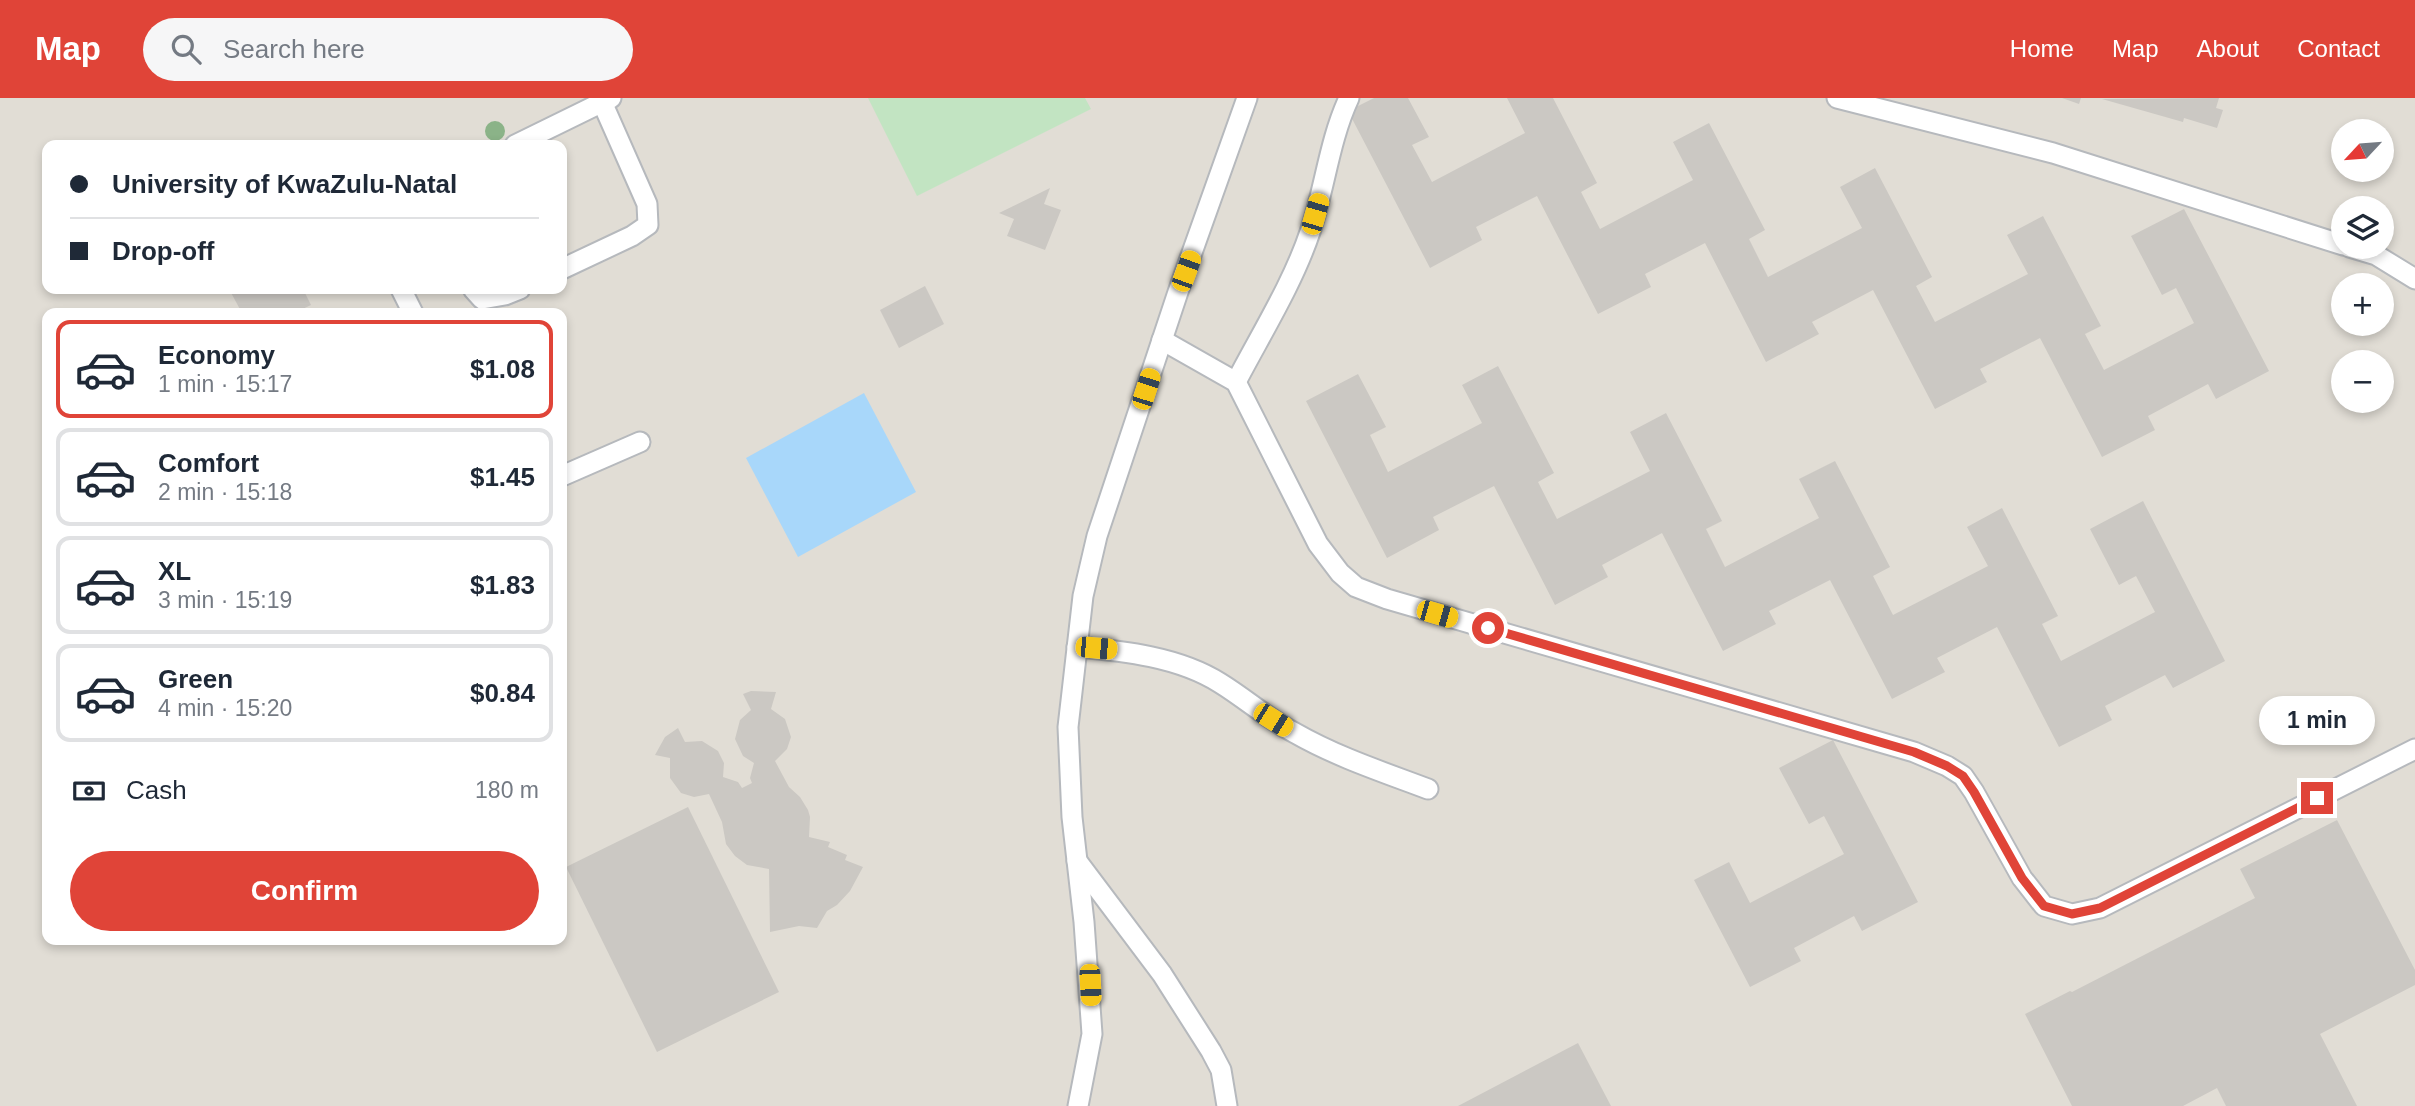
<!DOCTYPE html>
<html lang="en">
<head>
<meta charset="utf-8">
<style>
  body { margin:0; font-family:Arial,sans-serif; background:#f6f6f7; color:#1f2937; height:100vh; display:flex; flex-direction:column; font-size:26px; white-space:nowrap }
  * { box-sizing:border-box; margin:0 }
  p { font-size:23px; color:#747a83 }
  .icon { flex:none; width:38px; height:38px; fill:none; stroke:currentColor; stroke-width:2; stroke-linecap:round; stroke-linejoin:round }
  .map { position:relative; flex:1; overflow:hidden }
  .side { position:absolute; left:42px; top:210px; width:525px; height:637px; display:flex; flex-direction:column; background:#fff; border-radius:14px; box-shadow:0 4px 10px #0003 }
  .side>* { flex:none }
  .top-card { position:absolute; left:42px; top:42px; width:525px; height:154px; border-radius:14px; box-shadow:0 4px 10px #0003; display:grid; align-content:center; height:154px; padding:0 28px; background:#fff }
  .needle { width:46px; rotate:244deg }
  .controls { position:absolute; left:2331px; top:21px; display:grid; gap:14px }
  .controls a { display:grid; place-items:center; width:63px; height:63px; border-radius:50%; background:#fff; box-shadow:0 4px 10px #0003; font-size:35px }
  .end { position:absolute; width:32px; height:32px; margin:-16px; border:9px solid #e04438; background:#fff; box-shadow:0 0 0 4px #fff }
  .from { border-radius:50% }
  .bubble { position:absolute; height:49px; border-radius:24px; background:#fff; box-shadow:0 4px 10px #0003; font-size:23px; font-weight:700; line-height:49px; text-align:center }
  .car { position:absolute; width:21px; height:42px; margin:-21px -10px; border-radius:9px; box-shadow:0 0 5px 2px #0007; background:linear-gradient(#f5c518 24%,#345 0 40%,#f5c518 0 76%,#345 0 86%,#f5c518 0) }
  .top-card b { display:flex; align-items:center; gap:24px; height:66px; font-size:26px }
  .top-card b+b { border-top:2px solid #e0e1e3 }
  .top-card i { width:18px; height:18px; background:#1f2937 }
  ul { padding:12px 0 0; list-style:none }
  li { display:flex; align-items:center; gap:21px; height:98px; margin:0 14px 10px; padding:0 14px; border:4px solid #e0e1e3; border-radius:14px }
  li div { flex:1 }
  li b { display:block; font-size:26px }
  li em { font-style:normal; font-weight:700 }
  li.current { border-color:#e04438 }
  li>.icon { width:63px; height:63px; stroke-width:1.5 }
  .pay { display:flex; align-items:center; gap:18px; height:77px; padding:0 28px; font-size:26px }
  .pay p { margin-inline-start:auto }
  .cta { display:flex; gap:14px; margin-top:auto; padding:14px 28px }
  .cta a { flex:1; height:80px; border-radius:42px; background:#e04438; color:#fff; font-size:28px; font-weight:700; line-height:80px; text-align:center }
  header { display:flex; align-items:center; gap:42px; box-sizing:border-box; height:98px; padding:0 35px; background:#e04438; color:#fff }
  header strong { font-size:33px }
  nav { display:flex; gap:38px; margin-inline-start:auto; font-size:24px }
  .search { width:490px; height:63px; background:#f6f6f7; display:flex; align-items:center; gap:18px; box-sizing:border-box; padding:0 24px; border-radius:38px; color:#747a83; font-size:26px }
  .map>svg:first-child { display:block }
</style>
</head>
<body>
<header>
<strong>Map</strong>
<div class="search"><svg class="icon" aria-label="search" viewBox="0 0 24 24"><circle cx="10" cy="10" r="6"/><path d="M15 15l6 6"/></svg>Search here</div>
<nav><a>Home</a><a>Map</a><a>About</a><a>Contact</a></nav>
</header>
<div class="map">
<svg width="2415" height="1008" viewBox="0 0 2415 1008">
  <rect width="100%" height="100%" fill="#eeece4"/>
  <path fill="#e1ddd5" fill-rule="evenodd" d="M0 0H2415V1008H0ZM2343 33H2382V72H2343ZM47 47H562V191H47ZM2343 110H2382V149H2343ZM2343 187H2382V226H2343ZM47 215H562V842H47ZM2343 264H2382V303H2343Z"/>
  <path fill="#c2e4c2" d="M868 0H1085L1091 11 917 98Z"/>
  <path fill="#a8d7fa" d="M864 295 916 394 798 459 746 360Z"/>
  <g fill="#cbc8c3">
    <path d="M1374 0H1408L1429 39 1412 47 1432 84 1525 35 1507 0H1553L1597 85 1581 94 1600 131 1693 82 1673 44 1709 25 1765 132 1749 141 1768 179 1862 130 1840 89 1875 70 1932 179 1916 188 1935 224 2028 176 2007 137 2043 118 2101 228 2085 236 2104 272 2194 225 2176 190 2162 197 2131 138 2184 111 2269 273 2216 301 2208 286 2148 318 2155 332 2102 359 2040 240 1980 271 1987 284 1935 311 1873 192 1812 224 1819 236 1766 264 1705 145 1645 176 1651 189 1598 216 1537 98 1476 129 1482 142 1430 170 1348 13Z"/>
    <path d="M2062 0H2081L2079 6Z"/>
    <path d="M2219 0 2216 10 2223 12 2217 30 2184 20 2183 24 2102 1Z"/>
    <path d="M1050 90 1044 106 1061 112 1045 152 1007 138 1014 121 999 115Z"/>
    <path d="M925 188 944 226 899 250 880 212Z"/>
    <path d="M229 191H303L311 207 294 215H242Z"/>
    <path d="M1498 268 1554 375 1538 384 1557 421 1650 373 1630 334 1666 315 1722 423 1706 431 1725 469 1819 420 1799 381 1835 363 1890 469 1873 478 1893 517 1988 468 1967 429 2002 410 2058 518 2042 526 2061 563 2155 514 2136 478 2119 487 2090 431 2143 403 2225 563 2173 590 2165 577 2105 608 2112 622 2059 649 1997 529 1937 560 1945 574 1892 601 1830 482 1769 513 1776 526 1723 553 1662 435 1602 467 1608 479 1555 507 1494 388 1433 419 1439 432 1387 460 1306 303 1358 276 1386 329 1370 337 1388 374 1482 325 1462 287Z"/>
    <path d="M751 593 776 594 771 611 785 621 791 639 787 651 775 663 789 689 800 699 808 712 810 719 809 739 830 744 828 749 847 757 845 762 863 769 850 793 837 807 827 813 817 830 799 828 770 834 769 771 747 767 735 758 726 746 722 724 709 696 694 699 681 695 670 680V660L655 657 665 639 678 630 685 644 702 643 718 653 724 665 723 679 738 684 742 690 752 685 750 680 754 665 743 658 735 641 740 622 751 612 743 596Z"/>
    <path d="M1833 642 1918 804 1862 833 1854 818 1794 850 1801 863 1750 889 1694 782 1729 764 1750 805 1844 756 1824 718 1809 726 1779 670Z"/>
    <path d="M688 709 779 894 657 954 566 769Z"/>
    <path d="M2337 722 2415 872V887L2320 936 2357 1008H2226L2217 990 2183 1008H2072L2025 916 2070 893 2072 894 2255 800 2240 771Z"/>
    <path d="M1578 945 1611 1008H1458Z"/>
  </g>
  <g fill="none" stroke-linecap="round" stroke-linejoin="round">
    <defs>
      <g id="service">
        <path d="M1837 0 2053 55 2343 147"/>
        <path d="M515 47 611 0"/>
        <path d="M2349 149 2376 157 2415 181"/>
        <path d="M562 171 632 138 648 127 647 106 602 4"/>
        <path d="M401 191 413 215"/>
        <path d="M473 191 482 201 505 197 520 191"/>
        <path d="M1162 242 1236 284 1318 446 1340 475 1356 489 1387 501 1914 654 1947 668 1963 678 1974 694 2022 780 2044 808 2072 816 2100 810 2415 651"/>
        <path d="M1236 284C1261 236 1293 185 1310 134 1325 90 1329 43 1349 0"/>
        <path d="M562 378 640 344"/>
        <path d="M1077 549C1124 553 1179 559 1220 585 1246 601 1268 621 1295 635 1337 659 1383 674 1428 691"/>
        <path d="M1077 763 1162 876 1211 953 1221 972 1227 1008"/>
        <path d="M1078 1008 1092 936 1084 824 1072 719 1068 629 1083 498 1097 438 1178 194 1247 0"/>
      </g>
    </defs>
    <use href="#service" stroke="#b6b9bd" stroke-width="23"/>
    <use href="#service" stroke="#fff" stroke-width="19"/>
  </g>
  <circle fill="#8bb388" cx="495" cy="33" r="10"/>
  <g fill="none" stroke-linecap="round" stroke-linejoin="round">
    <path stroke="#e04438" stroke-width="9" d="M1488 530 1914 654 1947 668 1963 678 1974 694 2022 780 2044 808 2072 816 2100 810 2317 700"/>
  </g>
</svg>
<div class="controls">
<a><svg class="needle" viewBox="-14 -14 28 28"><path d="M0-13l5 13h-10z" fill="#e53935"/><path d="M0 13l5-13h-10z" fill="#747a83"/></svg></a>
<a><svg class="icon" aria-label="layers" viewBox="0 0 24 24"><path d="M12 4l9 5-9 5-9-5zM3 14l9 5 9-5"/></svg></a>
<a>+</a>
<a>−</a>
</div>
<i class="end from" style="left:1488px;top:530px"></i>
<i class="end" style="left:2317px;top:700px"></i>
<div class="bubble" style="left:2259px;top:598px;width:116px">1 min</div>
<i class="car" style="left:1315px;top:116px;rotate:16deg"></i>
<i class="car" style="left:1186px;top:173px;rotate:20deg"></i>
<i class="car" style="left:1146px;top:291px;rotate:18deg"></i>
<i class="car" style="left:1437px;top:516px;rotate:106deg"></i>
<i class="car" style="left:1096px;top:550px;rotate:95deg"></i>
<i class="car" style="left:1273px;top:622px;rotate:122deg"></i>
<i class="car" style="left:1090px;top:887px;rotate:177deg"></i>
<div class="top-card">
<b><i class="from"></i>University of KwaZulu-Natal</b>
<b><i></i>Drop-off</b>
</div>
<section class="side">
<ul>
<li class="current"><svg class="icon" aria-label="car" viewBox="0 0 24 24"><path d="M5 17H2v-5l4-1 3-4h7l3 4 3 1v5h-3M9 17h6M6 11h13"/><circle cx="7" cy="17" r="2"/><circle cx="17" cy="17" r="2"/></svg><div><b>Economy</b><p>1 min · 15:17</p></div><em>$1.08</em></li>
<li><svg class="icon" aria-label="car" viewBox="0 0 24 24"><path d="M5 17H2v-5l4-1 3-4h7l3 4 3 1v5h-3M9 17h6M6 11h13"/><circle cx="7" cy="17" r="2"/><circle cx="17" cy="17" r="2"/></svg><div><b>Comfort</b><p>2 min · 15:18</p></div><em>$1.45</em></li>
<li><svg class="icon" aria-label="car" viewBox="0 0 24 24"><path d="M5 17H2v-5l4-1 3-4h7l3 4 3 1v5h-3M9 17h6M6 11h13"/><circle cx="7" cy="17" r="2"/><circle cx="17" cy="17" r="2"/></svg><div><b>XL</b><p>3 min · 15:19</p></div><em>$1.83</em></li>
<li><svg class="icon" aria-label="car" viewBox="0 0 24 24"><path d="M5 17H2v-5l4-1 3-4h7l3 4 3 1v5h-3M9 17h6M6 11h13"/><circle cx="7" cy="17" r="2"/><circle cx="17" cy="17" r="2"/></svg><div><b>Green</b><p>4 min · 15:20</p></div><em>$0.84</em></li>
</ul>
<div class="pay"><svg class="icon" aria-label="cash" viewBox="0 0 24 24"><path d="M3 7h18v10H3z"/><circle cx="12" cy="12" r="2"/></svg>Cash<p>180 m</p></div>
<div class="cta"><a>Confirm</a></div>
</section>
</div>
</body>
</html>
